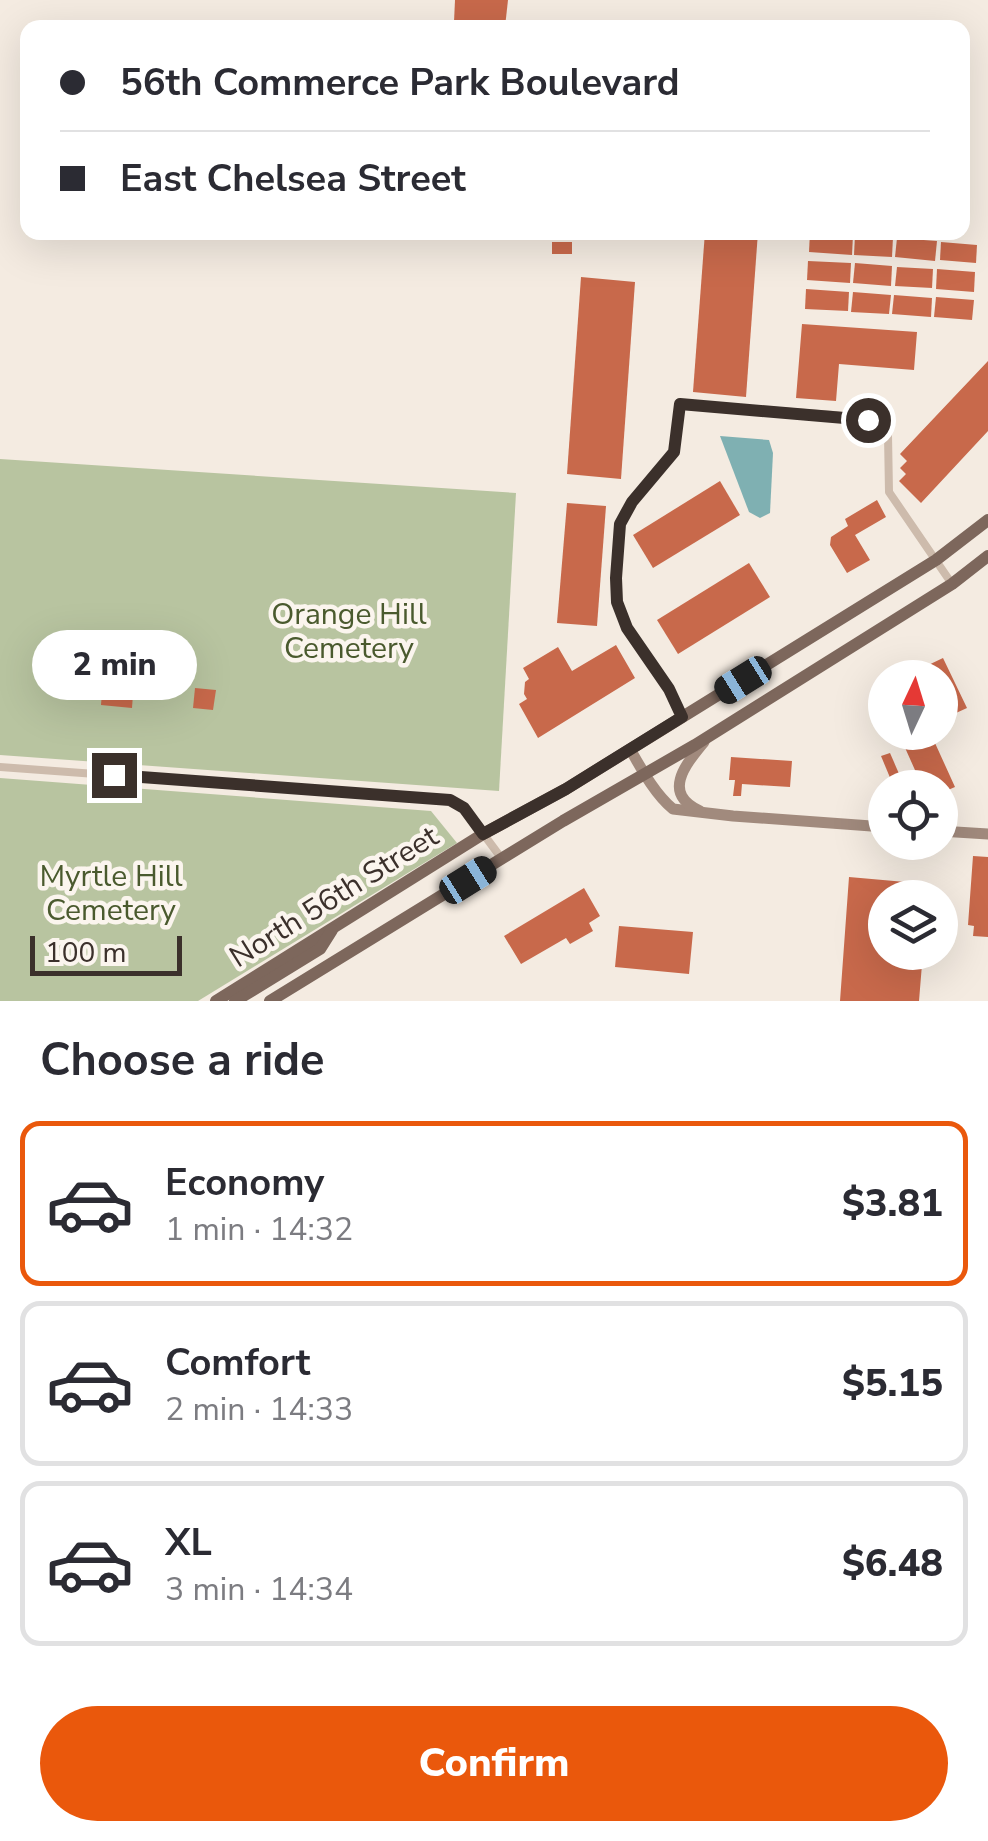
<!DOCTYPE html>
<html lang="en">
<head>
<meta charset="utf-8">
<style>
  body { margin:0; font-family:"Nunito Sans",sans-serif; background:#f7f7f7; color:#2b2b33; height:100vh; display:flex; flex-direction:column; font-size:38px; white-space:nowrap }
  * { box-sizing:border-box; margin:0 }
  p { font-size:32px; color:#7c7c81 }
  .icon { flex:none; width:55px; height:55px; fill:none; stroke:currentColor; stroke-width:2; stroke-linecap:round; stroke-linejoin:round }
  .map { position:relative; height:1001px; overflow:hidden }
  .drawer { display:flex; flex-direction:column; background:#fff; flex:1 }
  .drawer>* { flex:none }
  .hud { position:absolute; left:20px; top:20px; width:950px; height:220px; border-radius:20px; box-shadow:0 10px 40px #0002; display:grid; align-content:center; height:220px; padding:0 40px; background:#fff }
  .needle { width:65px; rotate:4deg }
  .controls { position:absolute; left:868px; top:660px; display:grid; gap:20px }
  .controls a { display:grid; place-items:center; width:90px; height:90px; border-radius:50%; background:#fff; box-shadow:0 10px 40px #0002; font-size:50px }
  .scale { position:absolute; left:30px; bottom:25px; width:152px; box-sizing:border-box; padding-left:10px; border:5px solid #3b302b; border-top:0; font-size:28px; line-height:35px; white-space:nowrap; color:#3b302b; -webkit-text-stroke:8px #fbf5ee; paint-order:stroke }
  .end { position:absolute; width:45px; height:45px; margin:-22px; border:12px solid #3b302b; background:#fff; box-shadow:0 0 0 5px #fff }
  .from { border-radius:50% }
  .bubble { position:absolute; height:70px; border-radius:35px; background:#fff; box-shadow:0 10px 40px #0002; font-size:32px; font-weight:800; line-height:70px; text-align:center }
  .car { position:absolute; width:30px; height:60px; margin:-30px -15px; border-radius:12px; box-shadow:0 0 8px 2px #0007; background:linear-gradient(#222 24%,#8ab4d8 0 40%,#222 0 76%,#8ab4d8 0 86%,#222 0) }
  .hud b { display:flex; align-items:center; gap:35px; height:95px; font-size:38px }
  .hud b+b { border-top:2px solid #e1e1e2 }
  .hud i { width:25px; height:25px; background:#2b2b33 }
  ul { padding:0; list-style:none }
  li { display:flex; align-items:center; gap:30px; height:165px; margin:0 20px 15px; padding:0 20px; border:5px solid #e1e1e2; border-radius:20px }
  li div { flex:1 }
  li b { display:block; font-size:38px }
  li em { font-style:normal; font-weight:800 }
  li.on { border-color:#ea580c }
  li>.icon { width:90px; height:90px; stroke-width:1.5 }
  h2 { padding:0 40px; font-size:45px; line-height:120px }
  .primary-button { display:flex; gap:20px; margin-top:auto; padding:20px 40px }
  .primary-button a { flex:1; height:115px; border-radius:60px; background:#ea580c; color:#fff; font-size:40px; font-weight:800; line-height:115px; text-align:center }
  .map>svg:first-child { display:block }
</style>
</head>
<body>
<div class="map">
<svg width="988" height="1001" viewBox="0 0 988 1001">
  <rect width="100%" height="100%" fill="#f4ebe1"/>
  <g fill="#b8c4a0">
    <path d="M0 459 516 493 499 791 0 755Z"/>
    <path d="M0 778 431 811 457 843 198 1001H0Z"/>
  </g>
  <path fill="#7fb0b2" d="M720 436 769 440 773 453 770 513 760 518 749 512Z"/>
  <g fill="#c8694b">
    <path d="M455 0H508L505 27 454 22Z"/>
    <path d="M705 232H758L746 397 693 392Z"/>
    <path d="M810 232 853 235 852 255 809 252Z"/>
    <path d="M855 235 893 237 892 257 854 255Z"/>
    <path d="M897 238 937 241 935 261 895 257Z"/>
    <rect x="552" y="242" width="20" height="12"/>
    <path d="M941 242 977 245 976 263 940 260Z"/>
    <path d="M808 261 851 263 850 283 807 280Z"/>
    <path d="M855 263 892 266 891 286 853 283Z"/>
    <path d="M897 267 933 269 932 288 895 286Z"/>
    <path d="M937 269 975 272 974 292 936 289Z"/>
    <path d="M581 277 635 282 621 479 567 474Z"/>
    <path d="M806 289 849 292 848 311 805 309Z"/>
    <path d="M853 292 891 295 889 314 851 312Z"/>
    <path d="M894 295 932 298 931 317 892 314Z"/>
    <path d="M936 297 974 300 972 320 934 317Z"/>
    <path d="M802 324 917 332 914 370 839 364 836 401 796 398Z"/>
    <path d="M988 361V431L921 503 899 481 906 474 900 468 907 461 900 454Z"/>
    <path d="M720 481 740 515 653 568 633 535Z"/>
    <path d="M877 500 886 517 855 535 870 560 847 573 830 545 831 537 848 526 845 519Z"/>
    <path d="M567 503 606 506 597 626 557 623Z"/>
    <path d="M749 563 770 597 678 654 657 620Z"/>
    <path d="M616 645 635 678 538 738 519 704 527 699 524 694 525 682 529 679 523 668 558 647 572 671Z"/>
    <path d="M943 658 967 708 945 718 940 708V678H926L922 668Z"/>
    <path d="M195 688 216 690 213 710 193 708Z"/>
    <path d="M102 691 133 694 132 708 101 705Z"/>
    <path d="M898 732H930L955 787 948 790 952 800 940 805V788H923Z"/>
    <path d="M890 753 900 776 891 780 881 756Z"/>
    <path d="M731 757 792 761 790 787 742 784 741 796H733L735 780H729Z"/>
    <path d="M973 856 988 857V937L973 936 974 926 968 925Z"/>
    <path d="M849 877 928 884 927 898H885V952H923L919 1001H840Z"/>
    <path d="M584 888 600 916 589 923 593 931 570 944 566 938 521 964 504 936Z"/>
    <path d="M619 926 693 932 689 974 615 967Z"/>
  </g>
  <g fill="none" stroke-linecap="round" stroke-linejoin="round">
    <g stroke="#cdbbac" stroke-width="8">
      <path d="M682 717 669 689 627 629 617 602V578L620 524 633 502 674 451 680 404 834 415 867 419 880 425 888 435 889 492 952 584"/>
      <path d="M0 767 450 800 464 808 502 859"/>
    </g>
    <g stroke="#a18a7d" stroke-width="11">
      <path d="M630 749C642 770 655 794 673 809L733 816 885 827"/>
      <path d="M700 811C661 793 686 764 704 742"/>
      <path d="M940 831 988 834"/>
    </g>
    <g stroke="#7d675c" stroke-width="12">
      <path d="M216 1001 483 834 566 789 936 560 988 520"/>
      <path d="M235 1001 320 949 332 930"/>
      <path d="M270 1001 563 821 695 745 952 584 988 556"/>
    </g>
  </g>
  <g fill="none" stroke-linecap="round" stroke-linejoin="round">
    <path stroke="#3b302b" stroke-width="12" d="M114 775 450 800 464 808 483 834 566 789 682 717 669 689 627 628 617 602 616 578 620 524 632 502 674 452 680 404 868 420"/>
  </g>
  <g text-anchor="middle" dominant-baseline="central" stroke-width="9" stroke-linejoin="round" paint-order="stroke">
    <g font-size="30" fill="#4a5a2e" stroke="#fbf5ee">
      <text x="349" y="614">Orange Hill<tspan x="349" dy="34">Cemetery</tspan></text>
      <text x="111" y="876">Myrtle Hill<tspan x="111" dy="34">Cemetery</tspan></text>
    </g>
    <g font-size="30" fill="#3b302b" stroke="#fbf5ee">
      <text transform="translate(334 897) rotate(-32)">North 56th Street</text>
    </g>
  </g>
</svg>
<div class="controls">
<a><svg class="needle" viewBox="-14 -14 28 28"><path d="M0-13l5 13h-10z" fill="#e53935"/><path d="M0 13l5-13h-10z" fill="#7c7c81"/></svg></a>
<a><svg class="icon" aria-label="locate" viewBox="0 0 24 24"><circle cx="12" cy="12" r="6"/><path d="M12 2v4M12 18v4M2 12h4M18 12h4"/></svg></a>
<a><svg class="icon" aria-label="layers" viewBox="0 0 24 24"><path d="M12 4l9 5-9 5-9-5zM3 14l9 5 9-5"/></svg></a>
</div>
<div class="scale">100 m</div>
<i class="end from" style="left:868px;top:420px"></i>
<i class="end" style="left:114px;top:775px"></i>
<div class="bubble" style="left:32px;top:630px;width:165px">2 min</div>
<i class="car" style="left:743px;top:680px;rotate:238deg"></i>
<i class="car" style="left:468px;top:880px;rotate:58deg"></i>
<div class="hud">
<b><i class="from"></i>56th Commerce Park Boulevard</b>
<b><i></i>East Chelsea Street</b>
</div>
</div>
<section class="drawer">
<h2>Choose a ride</h2>
<ul>
<li class="on"><svg class="icon" aria-label="car" viewBox="0 0 24 24"><path d="M5 17H2v-5l4-1 3-4h7l3 4 3 1v5h-3M9 17h6M6 11h13"/><circle cx="7" cy="17" r="2"/><circle cx="17" cy="17" r="2"/></svg><div><b>Economy</b><p>1 min · 14:32</p></div><em>$3.81</em></li>
<li><svg class="icon" aria-label="car" viewBox="0 0 24 24"><path d="M5 17H2v-5l4-1 3-4h7l3 4 3 1v5h-3M9 17h6M6 11h13"/><circle cx="7" cy="17" r="2"/><circle cx="17" cy="17" r="2"/></svg><div><b>Comfort</b><p>2 min · 14:33</p></div><em>$5.15</em></li>
<li><svg class="icon" aria-label="car" viewBox="0 0 24 24"><path d="M5 17H2v-5l4-1 3-4h7l3 4 3 1v5h-3M9 17h6M6 11h13"/><circle cx="7" cy="17" r="2"/><circle cx="17" cy="17" r="2"/></svg><div><b>XL</b><p>3 min · 14:34</p></div><em>$6.48</em></li>
</ul>
<div class="primary-button"><a>Confirm</a></div>
</section>
</body>
</html>
